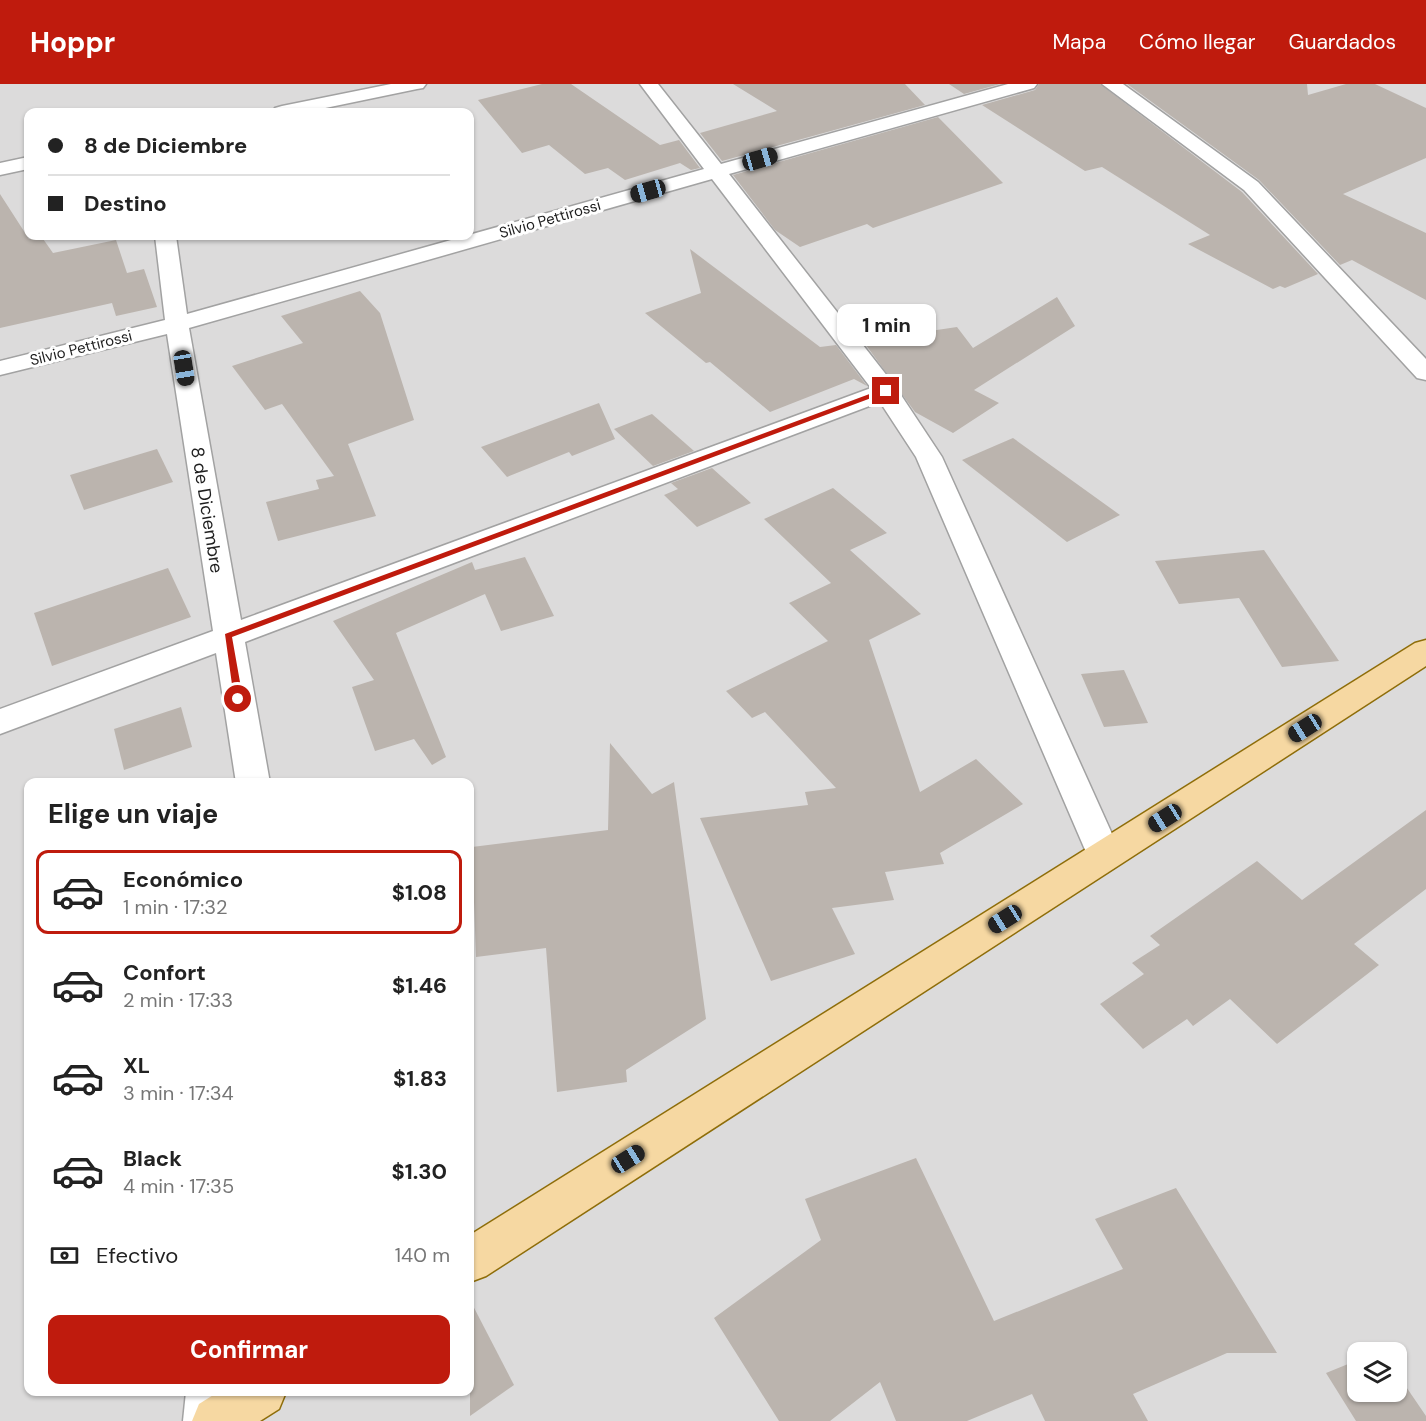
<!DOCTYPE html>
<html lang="es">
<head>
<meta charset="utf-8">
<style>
  body { margin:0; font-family:"DM Sans",sans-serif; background:#f2f2f2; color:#222; height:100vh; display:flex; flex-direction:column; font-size:22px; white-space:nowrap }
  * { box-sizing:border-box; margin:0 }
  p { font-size:20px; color:#767676 }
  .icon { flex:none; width:33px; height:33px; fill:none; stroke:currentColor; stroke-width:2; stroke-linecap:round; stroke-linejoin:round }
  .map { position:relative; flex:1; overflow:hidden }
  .panel { position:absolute; left:24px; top:694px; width:450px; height:618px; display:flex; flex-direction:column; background:#fff; border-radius:12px; box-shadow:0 2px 4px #0004 }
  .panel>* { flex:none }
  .banner { position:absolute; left:24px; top:24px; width:450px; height:132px; border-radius:12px; box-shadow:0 2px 4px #0004; display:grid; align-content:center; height:132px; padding:0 24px; background:#fff }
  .buttons { position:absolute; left:1347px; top:1258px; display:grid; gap:12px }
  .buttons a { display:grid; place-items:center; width:60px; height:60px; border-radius:12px; background:#fff; box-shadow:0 2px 4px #0004; font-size:30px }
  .end { position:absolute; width:27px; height:27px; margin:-14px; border:8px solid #bf1b0d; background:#fff; box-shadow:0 0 0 3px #fff }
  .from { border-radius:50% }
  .bubble { position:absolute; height:42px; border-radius:12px; background:#fff; box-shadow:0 2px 4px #0004; font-size:20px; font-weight:700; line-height:42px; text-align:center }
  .car { position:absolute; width:18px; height:36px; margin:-18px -9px; border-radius:8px; box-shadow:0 0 4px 2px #0007; background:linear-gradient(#222 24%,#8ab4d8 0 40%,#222 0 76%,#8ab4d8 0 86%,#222 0) }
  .banner b { display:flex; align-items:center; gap:21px; height:57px; font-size:22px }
  .banner b+b { border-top:2px solid #e0e0e0 }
  .banner i { width:15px; height:15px; background:#222 }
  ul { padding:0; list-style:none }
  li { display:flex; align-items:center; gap:18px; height:84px; margin:0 12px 9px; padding:0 12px; border:3px solid transparent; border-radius:12px }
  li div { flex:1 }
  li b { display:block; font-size:22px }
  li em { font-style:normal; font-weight:700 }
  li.active { border-color:#bf1b0d }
  li>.icon { width:54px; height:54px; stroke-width:1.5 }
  h2 { padding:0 24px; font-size:27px; line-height:72px }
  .pay { display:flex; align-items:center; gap:15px; height:66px; padding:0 24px; font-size:22px }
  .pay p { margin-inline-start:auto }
  .button { display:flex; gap:12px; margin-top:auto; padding:12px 24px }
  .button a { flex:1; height:69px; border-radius:12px; background:#bf1b0d; color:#fff; font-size:24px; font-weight:700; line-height:69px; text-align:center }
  header { display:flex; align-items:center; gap:36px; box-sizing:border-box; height:84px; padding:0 30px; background:#bf1b0d; color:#fff }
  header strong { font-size:28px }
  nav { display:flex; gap:33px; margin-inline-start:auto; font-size:21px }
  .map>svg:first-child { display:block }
</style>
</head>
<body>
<header>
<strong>Hoppr</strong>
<nav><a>Mapa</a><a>Cómo llegar</a><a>Guardados</a></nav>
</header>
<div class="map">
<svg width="1426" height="1337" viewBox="0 0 1426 1337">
  <rect width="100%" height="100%" fill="#eeece4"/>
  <path fill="#dcdbdb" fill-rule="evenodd" d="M0 0H1426V1337H0ZM28 28H470V152H28ZM28 699H470V1308H28ZM1358 1269H1396V1308H1358Z"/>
  <g fill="#bbb4ae">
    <path d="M542 0H571L660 61 679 56 700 84 691 86 680 79 625 96 608 84 585 90 549 61 522 69 478 16Z"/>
    <path d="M733 0H905L925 21 722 77 700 49 777 27Z"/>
    <path d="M949 0H1000L964 10Z"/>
    <path d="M1039 0H1100L1242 108 1318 190 1285 204 1280 202 1273 205 1188 160 1210 151 1102 83 1085 87 982 21 1035 6Z"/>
    <path d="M1127 0H1307L1308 11 1346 0H1375L1426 24V74L1343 110 1426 149V216L1352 176 1340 181 1259 96Z"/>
    <path d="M938 33 1003 99 873 144 867 140 800 163 775 146 733 91Z"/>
    <path d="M0 110 29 155 41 152 53 169 116 156 127 189 144 185 157 223 116 232 112 219 0 244Z"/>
    <path d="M690 165 820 263 836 261 867 302 854 295 770 328 710 278 706 279 645 229 701 209Z"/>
    <path d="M360 207 380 229 414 336 348 360 376 432 278 457 266 418 319 405 316 396 334 392 282 320 265 326 232 282 303 259 281 232Z"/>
    <path d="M1057 213 1075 242 974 306 999 319 953 349 915 328 863 257 957 243 973 264Z"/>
    <path d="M599 319 615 355 572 372 569 368 507 393 481 363Z"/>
    <path d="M652 330 694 367 653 382 614 345Z"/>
    <path d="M1013 354 1120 431 1067 458 962 376Z"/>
    <path d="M157 365 173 398 84 426 70 391Z"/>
    <path d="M712 384 751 419 697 443 664 411 678 405 671 399Z"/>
    <path d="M833 404 887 449 850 466 921 530 869 556 920 708 976 675 1023 720 940 769 944 780 885 788 894 816 832 824 855 870 771 897 700 734 808 721 805 708 836 704 765 628 752 634 726 607 828 557 789 519 831 499 764 435Z"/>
    <path d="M1264 466 1339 577 1282 583 1239 514 1179 520 1155 477Z"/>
    <path d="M525 473 554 532 501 547 485 510 396 549 446 673 432 681 414 655 375 667 352 603 374 596 333 537 472 478 475 486Z"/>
    <path d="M168 484 191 533 52 582 34 529Z"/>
    <path d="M1124 586 1148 639 1104 643 1081 590Z"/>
    <path d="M181 623 192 663 124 686 114 645Z"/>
    <path d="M610 659 652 710 674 698 706 935 626 986 627 998 557 1008 546 864 476 873 472 763 608 746Z"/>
    <path d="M1426 726V805L1354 860 1379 881 1277 960 1230 915 1193 942 1187 935 1143 965 1100 920 1144 890 1132 879 1160 861 1150 852 1257 777 1302 816Z"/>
    <path d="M916 1074 994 1237 1123 1185 1095 1135 1176 1104 1277 1269H1227L1133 1310 1148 1337H1045L1032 1310 967 1337H896L880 1298 830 1337H779L714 1234 821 1156 805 1115Z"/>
    <path d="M470 1216 514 1301 470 1332Z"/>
    <path d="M1358 1276V1308H1396V1288L1426 1332V1337H1356L1326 1289Z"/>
  </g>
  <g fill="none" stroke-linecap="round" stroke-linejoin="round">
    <defs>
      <g id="minor">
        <path d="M391 0H426L423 4 417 5 306 28H273L275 24 282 22Z"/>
        <path d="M640 0H658L721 80 1008 0H1037L1034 4 729 90 895 302 942 373 1122 772 1116 782 1104 786 1092 782 916 373 880 318 245 558 270 699H236L216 569 0 650V625L213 547 167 250 0 291V277L165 236 155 152H176L187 230 704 85ZM712 95 871 304 241 536 189 244Z"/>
        <path d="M1102 0H1123L1258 98 1426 275V296L1417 294 1244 106Z"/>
        <path d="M28 73V85L0 91V79Z"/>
        <path d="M186 1308H234L231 1337H183Z"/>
      </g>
      <g id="major">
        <path d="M1426 556V582L486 1192 470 1198V1151L1415 559Z"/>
        <path d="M218 1308H286L279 1325 260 1337H192L199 1320Z"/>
      </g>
    </defs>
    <use href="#minor" stroke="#a2a2a2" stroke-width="3"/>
    <use href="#major" stroke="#8e6d09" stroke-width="3"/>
    <use href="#minor" fill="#fff" fill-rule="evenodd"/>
    <use href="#major" fill="#f6d8a2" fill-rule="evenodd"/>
  </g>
  <path fill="#bf1b0d" d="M883 305 890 307 232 553 243 615 238 618 234 615 225 550Z"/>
  <g text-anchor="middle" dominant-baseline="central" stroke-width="6" stroke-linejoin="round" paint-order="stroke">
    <g font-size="15" fill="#1e1e1e" stroke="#fff">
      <text transform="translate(550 135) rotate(-16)">Silvio Pettirossi</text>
      <text transform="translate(81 264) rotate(-14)">Silvio Pettirossi</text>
    </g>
    <g font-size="18" fill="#1e1e1e" stroke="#fff">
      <text transform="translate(207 426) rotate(81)">8 de Diciembre</text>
    </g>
  </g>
</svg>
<div class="buttons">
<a><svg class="icon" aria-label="layers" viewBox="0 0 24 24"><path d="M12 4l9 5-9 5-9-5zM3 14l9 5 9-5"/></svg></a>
</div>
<i class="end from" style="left:238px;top:615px"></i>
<i class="end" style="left:886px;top:307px"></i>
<div class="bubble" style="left:837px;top:220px;width:99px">1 min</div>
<i class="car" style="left:760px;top:75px;rotate:74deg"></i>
<i class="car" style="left:648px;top:107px;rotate:254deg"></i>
<i class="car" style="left:184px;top:284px;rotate:171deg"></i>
<i class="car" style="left:1305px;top:644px;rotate:238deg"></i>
<i class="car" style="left:1165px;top:734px;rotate:238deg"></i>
<i class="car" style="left:1005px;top:835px;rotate:238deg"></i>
<i class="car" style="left:628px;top:1075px;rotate:58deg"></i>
<div class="banner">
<b><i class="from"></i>8 de Diciembre</b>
<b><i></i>Destino</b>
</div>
<section class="panel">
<h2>Elige un viaje</h2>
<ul>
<li class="active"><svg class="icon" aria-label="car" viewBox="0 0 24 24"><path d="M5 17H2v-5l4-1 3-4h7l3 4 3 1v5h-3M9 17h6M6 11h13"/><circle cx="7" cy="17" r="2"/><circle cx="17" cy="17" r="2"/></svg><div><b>Económico</b><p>1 min · 17:32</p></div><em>$1.08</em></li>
<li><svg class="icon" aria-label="car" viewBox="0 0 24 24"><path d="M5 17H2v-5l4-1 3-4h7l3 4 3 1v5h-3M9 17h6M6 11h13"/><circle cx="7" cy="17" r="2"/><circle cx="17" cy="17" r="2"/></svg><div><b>Confort</b><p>2 min · 17:33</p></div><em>$1.46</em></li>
<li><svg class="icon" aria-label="car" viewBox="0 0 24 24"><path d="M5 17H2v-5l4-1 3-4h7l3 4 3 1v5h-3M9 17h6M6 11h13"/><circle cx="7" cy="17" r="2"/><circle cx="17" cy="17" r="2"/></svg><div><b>XL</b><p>3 min · 17:34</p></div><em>$1.83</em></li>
<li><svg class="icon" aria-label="car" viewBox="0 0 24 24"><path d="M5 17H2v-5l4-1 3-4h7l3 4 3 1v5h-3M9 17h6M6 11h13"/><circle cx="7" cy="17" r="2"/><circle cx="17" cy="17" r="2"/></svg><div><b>Black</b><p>4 min · 17:35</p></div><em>$1.30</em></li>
</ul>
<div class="pay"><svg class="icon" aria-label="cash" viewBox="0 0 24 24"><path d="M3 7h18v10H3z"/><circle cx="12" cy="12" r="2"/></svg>Efectivo<p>140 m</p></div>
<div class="button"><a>Confirmar</a></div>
</section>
</div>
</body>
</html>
